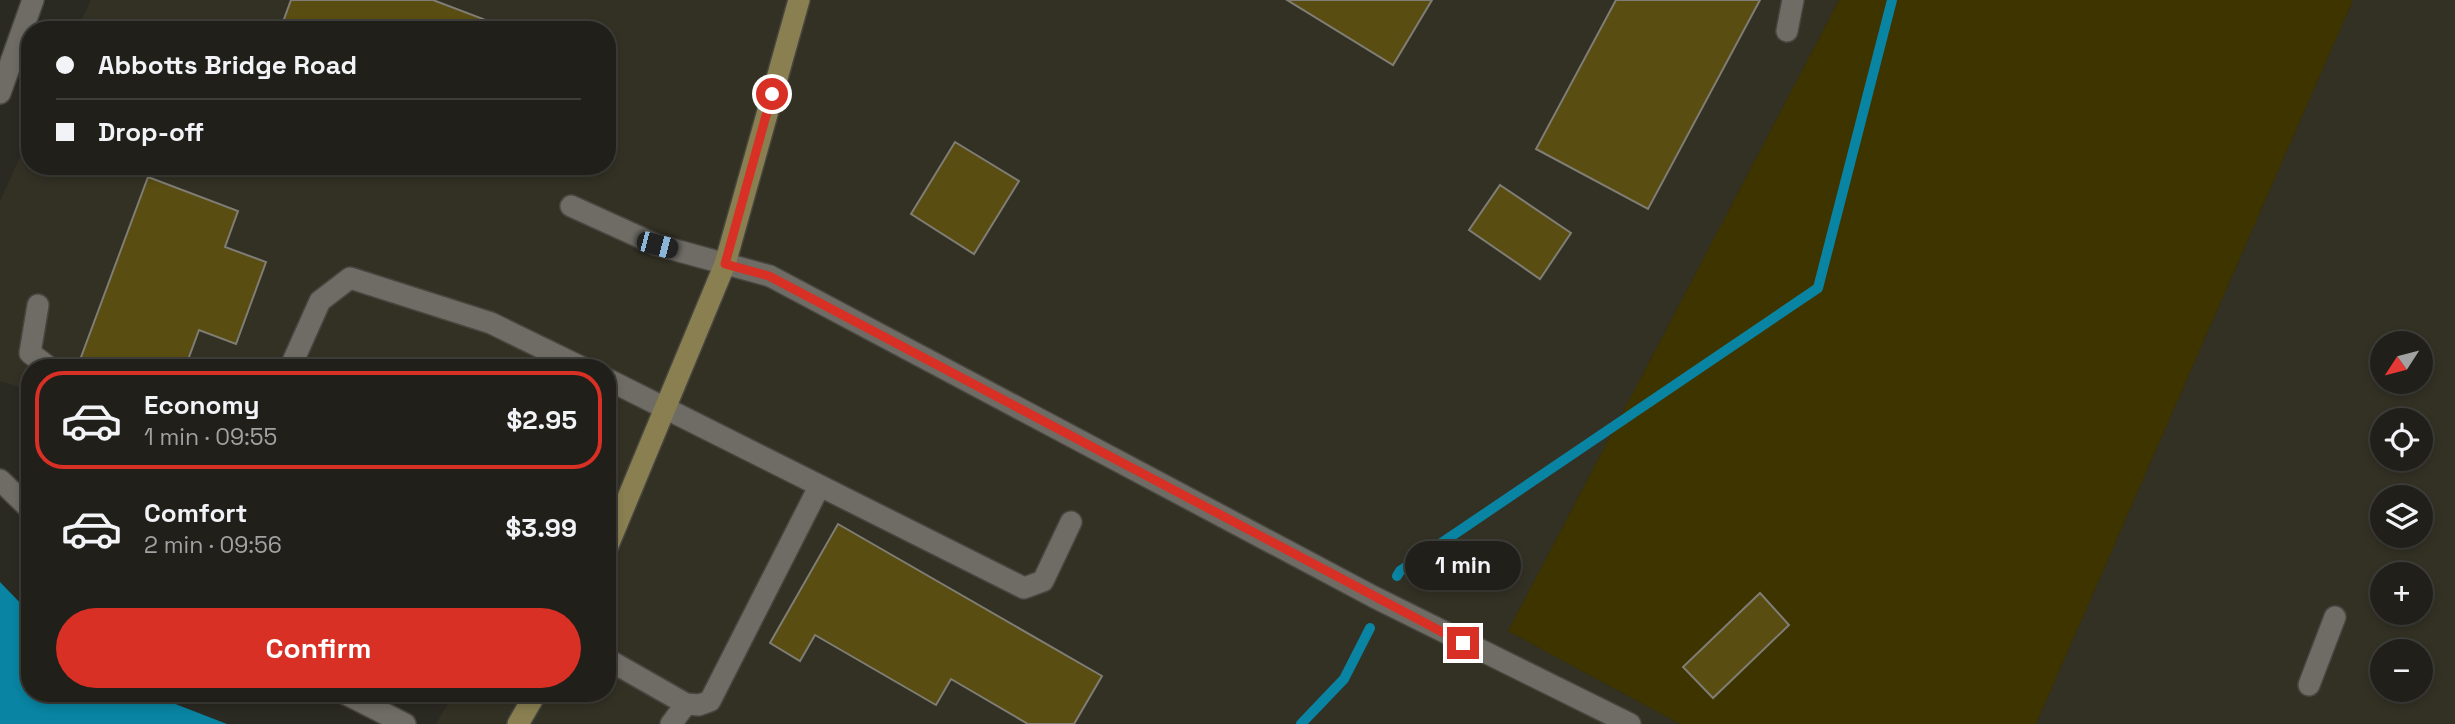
<!DOCTYPE html>
<html lang="en">
<head>
<meta charset="utf-8">
<style>
  body { margin:0; font-family:"Space Grotesk",sans-serif; background:#2d2c27; color:#f1f3f6; height:100vh; display:flex; flex-direction:column; font-size:26px; white-space:nowrap }
  * { box-sizing:border-box; margin:0 }
  p { font-size:23px; color:#a2a2a2 }
  .icon { flex:none; width:38px; height:38px; fill:none; stroke:currentColor; stroke-width:2; stroke-linecap:round; stroke-linejoin:round }
  .map { position:relative; flex:1; overflow:hidden }
  .drawer { position:absolute; left:21px; top:359px; width:595px; height:343px; display:flex; flex-direction:column; background:#201f1a; border-radius:28px; box-shadow:0 4px 10px #0003,0 0 0 2px #3d3d39 }
  .drawer>* { flex:none }
  .banner { position:absolute; left:21px; top:21px; width:595px; height:154px; border-radius:28px; box-shadow:0 4px 10px #0003,0 0 0 2px #3d3d39; display:grid; align-content:center; height:154px; padding:0 35px; background:#201f1a }
  .needle { width:46px; rotate:234deg }
  .fabs { position:absolute; left:2370px; top:331px; display:grid; gap:14px }
  .fabs a { display:grid; place-items:center; width:63px; height:63px; border-radius:50%; background:#201f1a; box-shadow:0 4px 10px #0003,0 0 0 2px #3d3d39; font-size:35px }
  .end { position:absolute; width:32px; height:32px; margin:-16px; border:9px solid #d93025; background:#fff; box-shadow:0 0 0 4px #fff }
  .from { border-radius:50% }
  .bubble { position:absolute; height:49px; border-radius:24px; background:#201f1a; box-shadow:0 4px 10px #0003,0 0 0 2px #3d3d39; font-size:23px; font-weight:700; line-height:49px; text-align:center }
  .car { position:absolute; width:21px; height:42px; margin:-21px -10px; border-radius:9px; box-shadow:0 0 5px 2px #0007; background:linear-gradient(#222 24%,#8ab4d8 0 40%,#222 0 76%,#8ab4d8 0 86%,#222 0) }
  .banner b { display:flex; align-items:center; gap:24px; height:66px; font-size:26px }
  .banner b+b { border-top:2px solid #3d3d39 }
  .banner i { width:18px; height:18px; background:#f1f3f6 }
  ul { padding:12px 0 0; list-style:none }
  li { display:flex; align-items:center; gap:21px; height:98px; margin:0 14px 10px; padding:0 21px; border:4px solid transparent; border-radius:28px }
  li div { flex:1 }
  li b { display:block; font-size:26px }
  li em { font-style:normal; font-weight:700 }
  li.active { border-color:#d93025 }
  li>.icon { width:63px; height:63px; stroke-width:1.5 }
  .button { display:flex; gap:14px; margin-top:auto; padding:14px 35px }
  .button a { flex:1; height:80px; border-radius:42px; background:#d93025; color:#fff; font-size:28px; font-weight:700; line-height:80px; text-align:center }
  .map>svg:first-child { display:block }
</style>
</head>
<body>
<div class="map">
<svg width="2455" height="724" viewBox="0 0 2455 724">
  <rect width="100%" height="100%" fill="#2a2922"/>
  <g fill="#333124" fill-rule="evenodd">
    <path d="M91 0H1839L1508 631 1680 724H436L454 693H607V368H30V391L0 381V201L30 135V166H607V30H77Z"/>
    <path d="M2353 0H2455V724H2036ZM2382 343H2420V382H2382ZM2382 420H2420V458H2382ZM2382 497H2420V536H2382ZM2382 574H2420V612H2382ZM2382 651H2420V690H2382Z"/>
  </g>
  <path fill="#3d3400" d="M1839 0H2353L2036 724H1680L1508 631Z"/>
  <path fill="#0984a2" d="M0 582 30 613V693H147L227 724H0Z"/>
  <g fill="none" stroke-linecap="round" stroke-linejoin="round">
    <g stroke="#0984a2" stroke-width="10">
      <path d="M1397 576 1400 571 1818 288 1892 0"/>
      <path d="M1301 724 1344 679 1370 628"/>
    </g>
  </g>
  <g fill="#594d12" stroke="#7f7d75" stroke-width="2">
    <path d="M291 0H433L512 30H280Z"/>
    <path d="M1287 0H1432L1393 65Z"/>
    <path d="M1616 0H1760L1648 209 1536 149Z"/>
    <path d="M955 142 1019 181 974 254 911 214Z"/>
    <path d="M148 177 238 211 225 247 266 262 236 344 199 330 185 368H77Z"/>
    <path d="M1500 185 1571 233 1540 279 1469 230Z"/>
    <path d="M838 524 1102 676 1074 724H1028L951 679 936 705 815 635 800 661 770 643Z"/>
    <path d="M1760 593 1789 625 1713 698 1683 667Z"/>
  </g>
  <g fill="none" stroke-linecap="round" stroke-linejoin="round">
    <defs>
      <g id="minor">
        <path d="M1787 31 1793 0"/>
        <path d="M0 93 33 0"/>
        <path d="M571 206 657 245 770 276 1374 597 1630 724"/>
        <path d="M38 305 30 353 50 368"/>
        <path d="M290 368 320 301 350 278 491 323 583 368"/>
        <path d="M607 379 1024 588 1043 581 1071 522"/>
        <path d="M0 480 30 509"/>
        <path d="M607 659 686 704 699 705 710 701 819 487"/>
        <path d="M2309 685 2335 617"/>
        <path d="M344 693 405 724"/>
        <path d="M671 724 686 704"/>
      </g>
      <g id="major">
        <path d="M607 548 725 264 799 0"/>
        <path d="M518 724 536 693"/>
      </g>
    </defs>
    <use href="#minor" stroke="#474640" stroke-width="24"/>
    <use href="#major" stroke="#474640" stroke-width="24"/>
    <use href="#minor" stroke="#6e6c64" stroke-width="21"/>
    <use href="#major" stroke="#897f51" stroke-width="21"/>
  </g>
  <g fill="none" stroke-linecap="round" stroke-linejoin="round">
    <path stroke="#d93025" stroke-width="9" d="M772 94 725 264 769 276 1463 643"/>
  </g>
</svg>
<div class="fabs">
<a><svg class="needle" viewBox="-14 -14 28 28"><path d="M0-13l5 13h-10z" fill="#e53935"/><path d="M0 13l5-13h-10z" fill="#a2a2a2"/></svg></a>
<a><svg class="icon" aria-label="locate" viewBox="0 0 24 24"><circle cx="12" cy="12" r="6"/><path d="M12 2v4M12 18v4M2 12h4M18 12h4"/></svg></a>
<a><svg class="icon" aria-label="layers" viewBox="0 0 24 24"><path d="M12 4l9 5-9 5-9-5zM3 14l9 5 9-5"/></svg></a>
<a>+</a>
<a>−</a>
</div>
<i class="end from" style="left:772px;top:94px"></i>
<i class="end" style="left:1463px;top:643px"></i>
<div class="bubble" style="left:1405px;top:541px;width:116px">1 min</div>
<i class="car" style="left:657px;top:245px;rotate:105deg"></i>
<div class="banner">
<b><i class="from"></i>Abbotts Bridge Road</b>
<b><i></i>Drop-off</b>
</div>
<section class="drawer">
<ul>
<li class="active"><svg class="icon" aria-label="car" viewBox="0 0 24 24"><path d="M5 17H2v-5l4-1 3-4h7l3 4 3 1v5h-3M9 17h6M6 11h13"/><circle cx="7" cy="17" r="2"/><circle cx="17" cy="17" r="2"/></svg><div><b>Economy</b><p>1 min · 09:55</p></div><em>$2.95</em></li>
<li><svg class="icon" aria-label="car" viewBox="0 0 24 24"><path d="M5 17H2v-5l4-1 3-4h7l3 4 3 1v5h-3M9 17h6M6 11h13"/><circle cx="7" cy="17" r="2"/><circle cx="17" cy="17" r="2"/></svg><div><b>Comfort</b><p>2 min · 09:56</p></div><em>$3.99</em></li>
</ul>
<div class="button"><a>Confirm</a></div>
</section>
</div>
</body>
</html>
